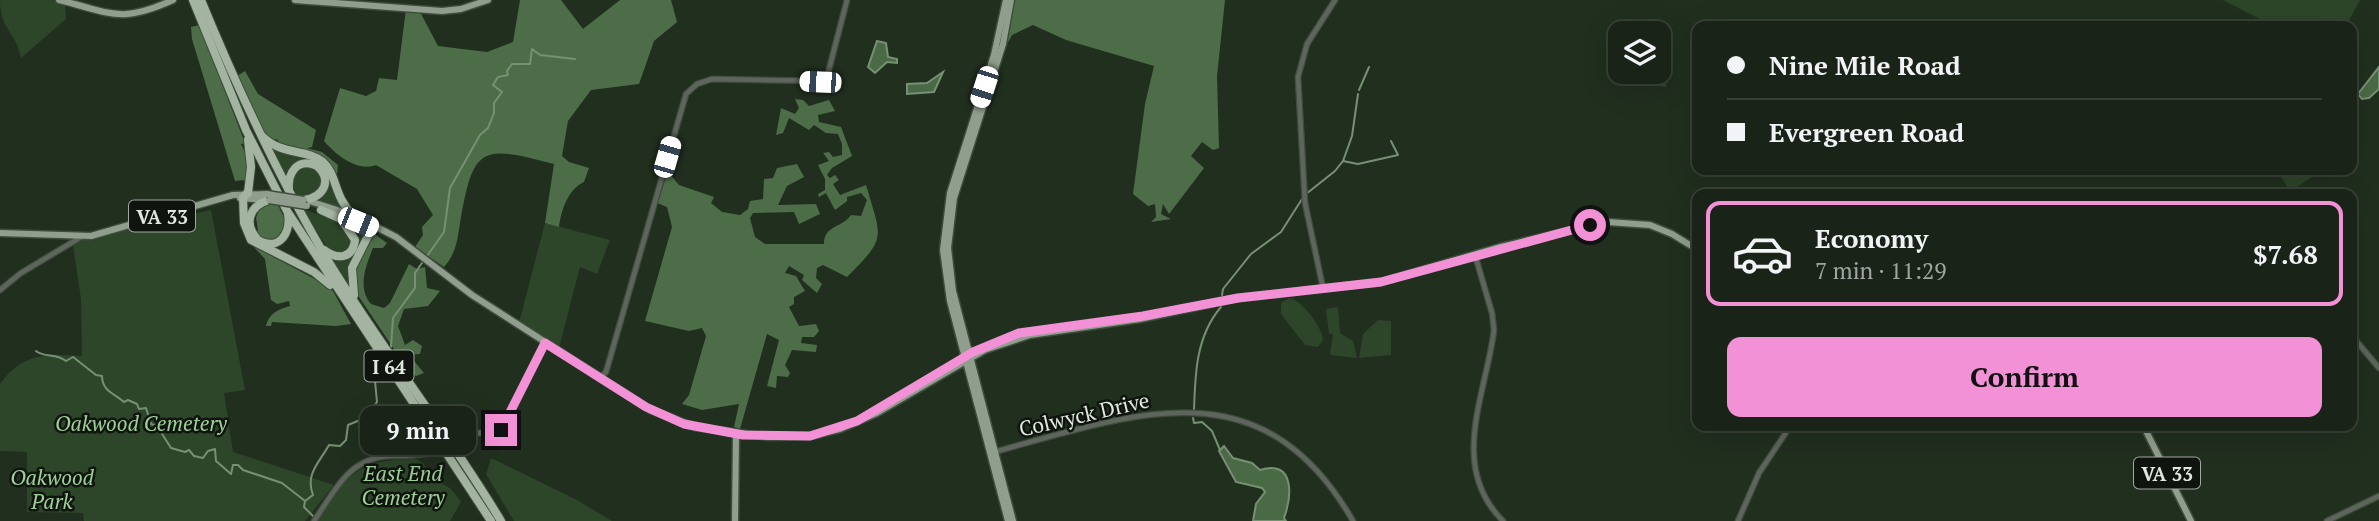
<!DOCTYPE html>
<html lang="en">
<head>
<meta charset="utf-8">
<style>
  body { margin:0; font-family:"PT Serif",serif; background:#262f24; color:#f1f3f6; height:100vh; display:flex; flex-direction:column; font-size:26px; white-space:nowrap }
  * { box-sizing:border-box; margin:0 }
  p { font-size:23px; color:#9fa4a1 }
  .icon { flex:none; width:38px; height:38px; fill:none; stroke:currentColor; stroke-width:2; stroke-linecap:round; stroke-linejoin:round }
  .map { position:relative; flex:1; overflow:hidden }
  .drawer { position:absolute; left:1692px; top:189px; width:665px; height:242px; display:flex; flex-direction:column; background:#192317; border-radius:14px; box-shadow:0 7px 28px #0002,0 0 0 2px #374036 }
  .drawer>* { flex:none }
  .guide { position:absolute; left:1692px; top:21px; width:665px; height:154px; border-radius:14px; box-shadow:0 7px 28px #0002,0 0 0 2px #374036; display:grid; align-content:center; height:154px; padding:0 35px; background:#192317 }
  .fabs { position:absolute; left:1608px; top:21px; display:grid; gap:14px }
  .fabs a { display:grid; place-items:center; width:63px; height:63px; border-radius:14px; background:#192317; box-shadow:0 7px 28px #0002,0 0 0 2px #374036; font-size:35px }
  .end { position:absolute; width:32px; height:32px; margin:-16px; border:9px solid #f391d6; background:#111; box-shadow:0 0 0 4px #111 }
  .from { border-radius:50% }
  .bubble { position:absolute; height:49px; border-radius:14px; background:#192317; box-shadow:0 7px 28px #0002,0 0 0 2px #374036; font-size:23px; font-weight:700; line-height:49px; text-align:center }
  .car { position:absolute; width:21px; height:42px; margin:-21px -10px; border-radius:9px; box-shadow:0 0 5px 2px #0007; background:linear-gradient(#fff 24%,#345 0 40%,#fff 0 76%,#345 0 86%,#fff 0) }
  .guide b { display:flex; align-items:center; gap:24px; height:66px; font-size:26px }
  .guide b+b { border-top:2px solid #374036 }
  .guide i { width:18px; height:18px; background:#f1f3f6 }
  ul { padding:12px 0 0; list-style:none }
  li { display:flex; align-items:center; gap:21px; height:105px; margin:0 14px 10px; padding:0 21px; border:4px solid transparent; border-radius:14px }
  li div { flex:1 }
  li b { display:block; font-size:26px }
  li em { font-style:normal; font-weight:700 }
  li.selected { border-color:#f391d6 }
  li>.icon { width:63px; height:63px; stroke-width:1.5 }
  .cta { display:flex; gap:14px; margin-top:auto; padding:14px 35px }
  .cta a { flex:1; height:80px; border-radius:14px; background:#f391d6; color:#111; font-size:28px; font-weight:700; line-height:80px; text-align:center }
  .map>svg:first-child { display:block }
</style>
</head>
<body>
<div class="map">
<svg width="2379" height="521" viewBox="0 0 2379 521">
  <rect width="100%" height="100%" fill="#212f1f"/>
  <g fill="#2d4629">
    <path d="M0 0H52L65 3 66 19 21 58C16 31 0 30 0 0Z"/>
    <path d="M2223 0H2360L2346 26H2273Z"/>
    <path d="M1659 35 1672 36 1666 87 1623 80 1624 72H1659Z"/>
    <path d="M268 144C289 151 315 155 329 175 336 186 337 199 346 211L312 200 327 183 308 161 287 178Z"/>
    <path d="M308 164 323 175 320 191 305 196 293 194 294 171Z"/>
    <path d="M2277 170H2322L2290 192Z"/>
    <path d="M302 209 340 222 353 240 345 254 329 250Z"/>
    <path d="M211 210 245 390 224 393 233 452 334 485 305 521H84L83 513 27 512V452L0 451V384C23 352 48 354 82 356L81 299 73 245 85 239Z"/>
    <path d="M344 219 367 229 349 272 350 290 329 255 333 257 356 247Z"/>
    <path d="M545 223 610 240 597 274 580 267 559 348 519 323Z"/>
    <path d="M1289 298C1302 300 1322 327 1323 340L1318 347 1305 345 1281 314V303Z"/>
    <path d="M1338 307 1340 333 1353 341 1357 358 1330 355 1333 334H1329L1326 309Z"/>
    <path d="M1378 320 1391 321V355L1359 358 1363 334Z"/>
    <path d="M491 458 577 500 612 521H514L486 474Z"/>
    <path d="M416 459 423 463 430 476 451 489 461 502 450 521H317C346 476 358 458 416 459Z"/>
  </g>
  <g fill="#4d6d48">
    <path d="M520 0H561L583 29 620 0H671L677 22 654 41 639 84 591 90 568 121 562 156 569 162 589 168 584 182C568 189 561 211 559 227L545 223 554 164C480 144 473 147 460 223 457 242 456 253 444 267L415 247 423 235 422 227 433 215 417 189 376 165C357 172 336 155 324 141L340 88 366 96 376 91 379 78 397 80 406 9 419 10 438 46 487 52 513 42Z"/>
    <path d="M1012 0H1225L1217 76 1219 148 1213 150 1202 142 1191 156 1204 168 1169 214 1163 204 1161 214 1171 219 1151 222 1156 217 1155 204 1148 206 1133 194 1145 104 1154 66 1066 40 1033 25 1012 35 1007 44Z"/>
    <path d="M199 25 245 143 241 144 248 158 246 185 244 180 235 181 192 39 191 27Z"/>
    <path d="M245 71 258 94 316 130 312 147 307 148 322 152 338 165 337 176 328 164 280 147 276 142 279 140 267 138 237 76Z"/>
    <path d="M795 99 803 100 809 106 829 100 835 111 818 115 819 122 841 127 852 156 832 168 827 175 830 178 835 175 839 180 833 184 840 195 866 185C882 239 887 237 847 277L823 265 817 268 816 278 822 284 817 293 802 280 804 275 789 266 785 273 796 276 805 291 794 297V304L789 307 799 326 816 324 819 331 814 337H802L801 343 817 345 816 352 792 350 785 365 790 373 788 377 777 376 776 388 767 386 779 340 767 334 740 429 734 427 739 404 702 410 682 404 689 395 706 336 702 328 689 331 645 321 672 227 667 207 657 203 668 172 679 185 714 197 711 203 722 212 740 215 748 209 750 201 763 199 764 179 773 178 777 168 797 164 804 177 787 186 778 205 816 204 820 214 799 224 794 212 753 213 750 218 755 237 765 244H824C824 225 842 228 851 215L861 216 867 200 861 193 847 197V201L835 210 826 193 819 197 818 194 825 190V179L818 165 829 161 823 153 829 152 833 157 842 155V144L838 134 826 133 814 125 809 130 789 118 783 133 776 135 781 108 795 114 799 108Z"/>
    <path d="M269 203 278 205 287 224 279 238 269 242 255 232 258 230 256 218 260 207Z"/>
    <path d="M373 233 387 243 383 248H373C366 265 357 288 371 304L384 308 390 303 409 264 417 269 425 267 427 288 440 291 428 306 404 309 398 326 405 345 413 340 422 346 420 354 409 355 424 373 416 376 410 373 357 294 356 267Z"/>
    <path d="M253 246 324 284 333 291 351 324 336 326 272 322 271 326H266C269 313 279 309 290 306L289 301 277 304 271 300 265 259Z"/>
  </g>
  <g fill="#4a6a46" stroke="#779074" stroke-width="2">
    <path d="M877 41 886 43 888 57 897 59V63L887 62 875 73 868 67Z"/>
    <path d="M2379 67V89L2369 98 2362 99 2358 94Z"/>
    <path d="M943 72 934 92 907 94V84L927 83Z"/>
    <path d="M1224 446 1233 458 1252 463 1260 470C1295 459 1292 496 1284 518L1286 521H1253L1256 504 1265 492 1262 488 1236 482 1219 451Z"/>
  </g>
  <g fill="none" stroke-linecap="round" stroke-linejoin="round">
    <g stroke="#779074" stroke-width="2">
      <path d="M1359 90 1369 67"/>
      <path d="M1343 161 1358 164 1398 155 1391 141"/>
      <path d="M1306 194 1335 171 1343 161 1352 136 1358 94"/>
      <path d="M427 256 444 232 450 188 480 135 488 128 494 113V103L502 92 493 85 498 77 508 75 507 71 512 64H530L532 49 540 55 575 59"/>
      <path d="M1222 295 1223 289 1251 254 1281 232 1302 199"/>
      <path d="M391 347 393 318 415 288V273L424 260"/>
      <path d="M36 351C45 358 56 353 66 361L73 357 96 375 102 376C102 391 114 393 124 402L128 400 137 404 139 409 146 408 151 424 157 426 171 448 185 452 189 450 194 456 203 458 208 451 215 449 216 461 231 474 233 465H238L243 470 282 483 305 501"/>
      <path d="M1194 411C1195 374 1196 336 1221 307"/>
      <path d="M1193 418 1194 423 1202 422 1212 431 1220 450"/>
      <path d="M314 517 304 507 305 501 313 495C305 474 319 463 329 445L340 446 346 440 348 425 365 418 377 402 375 381 382 364"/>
    </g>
    <defs>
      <g id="minor">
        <path d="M1475 255 1492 313 1494 330C1486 395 1448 466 1503 521"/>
        <path d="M1323 288 1305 203 1298 77 1307 44 1335 0"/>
        <path d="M0 290 21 273 81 237"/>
        <path d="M2352 336 2379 368"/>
        <path d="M600 378 606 372 686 94 697 84 712 79 826 81 847 0"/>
        <path d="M459 434 499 432 545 343"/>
        <path d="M994 452C1136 413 1263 364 1353 521"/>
        <path d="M314 521C335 491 348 458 390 456 405 455 419 457 433 452"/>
        <path d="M1738 521 1759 473 1791 425"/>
        <path d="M2327 521 2379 496"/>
      </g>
      <g id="major">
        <path d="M59 0C112 13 120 24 173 0"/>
        <path d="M295 0 442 11 461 9 488 0"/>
        <path d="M1006 0 994 55 950 193 943 250 950 301 1008 521"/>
        <path d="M1011 0 1003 44 954 198 948 248 953 291 1013 521"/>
        <path d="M240 198 267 200"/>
        <path d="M306 200 353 215 396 237 472 295 651 410 695 427 769 437 810 436 840 429 877 413 985 350 1030 335 1140 319 1238 298 1381 282 1500 247 1608 222 1650 225 1672 234 1698 250"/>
        <path d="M338 215 374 229"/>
        <path d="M0 233 91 236 233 195 267 194"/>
        <path d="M2143 425 2191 521"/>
        <path d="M735 521 736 435"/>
      </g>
      <g id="highway">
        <path d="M193 0 246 130 287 211 491 521"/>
        <path d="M201 0C238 90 277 175 327 259 381 348 447 431 501 521"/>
        <path d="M262 136C282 156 305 148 323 162 337 174 334 198 353 215"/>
        <path d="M248 140 251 167 248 193"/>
        <path d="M289 191C287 172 298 157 317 166 333 180 324 197 304 200"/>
        <path d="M247 193 243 198 244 223 251 240 314 272 330 285"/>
        <path d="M269 200C249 206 243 224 258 240 279 252 291 233 288 214"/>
        <path d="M321 210 341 219 355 240C353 259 337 260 324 250"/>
        <path d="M354 295 352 268 372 228"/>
      </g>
    </defs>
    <use href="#minor" stroke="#404d3e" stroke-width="7"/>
    <use href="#major" stroke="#404d3e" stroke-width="9"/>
    <use href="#highway" stroke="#404d3e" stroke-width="10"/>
    <use href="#minor" stroke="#5e655d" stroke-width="4.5"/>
    <use href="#major" stroke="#909e8d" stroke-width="6"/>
    <use href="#highway" stroke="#a3b5a1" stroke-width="8"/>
    <defs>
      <path id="minor-bridge" d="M433 452 459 434"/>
      <g id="major-bridge">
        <path d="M267 194 304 200"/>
        <path d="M269 200 307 206"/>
      </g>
    </defs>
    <use href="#minor-bridge" stroke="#404d3e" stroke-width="7" stroke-linecap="butt"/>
    <use href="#major-bridge" stroke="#404d3e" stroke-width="9" stroke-linecap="butt"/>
    <use href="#minor-bridge" stroke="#5e655d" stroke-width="4.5"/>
    <use href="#major-bridge" stroke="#909e8d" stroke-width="6"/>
  </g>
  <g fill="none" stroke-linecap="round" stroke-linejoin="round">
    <path stroke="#f391d6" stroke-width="9" d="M501 430 545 343 646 407 684 424 743 435 810 436 857 421 973 352 1019 333 1143 316 1238 298 1381 282 1590 225"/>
  </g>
  <g text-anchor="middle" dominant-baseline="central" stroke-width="5" stroke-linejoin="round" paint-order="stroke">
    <g fill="#0f150e" stroke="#a1a9a0" stroke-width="2">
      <rect x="129" y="200.5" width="66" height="31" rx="5"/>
      <rect x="364.5" y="350.5" width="49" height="31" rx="5"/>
      <rect x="2134" y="457.5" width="66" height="31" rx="5"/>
    </g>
    <g font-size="19" font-weight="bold" fill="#e0e9df">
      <text x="162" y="216">VA 33</text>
      <text x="389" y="366">I 64</text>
      <text x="2167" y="473">VA 33</text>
    </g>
    <g font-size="21" fill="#e0e9df" stroke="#0f150e">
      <text transform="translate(1084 414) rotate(-13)">Colwyck Drive</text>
    </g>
    <g font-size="21" font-style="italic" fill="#9ed196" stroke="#0f150e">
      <text x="141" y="423">Oakwood Cemetery</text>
      <text x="403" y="473">East End<tspan x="403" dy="24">Cemetery</tspan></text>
      <text x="52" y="477">Oakwood<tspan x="52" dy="24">Park</tspan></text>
    </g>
  </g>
</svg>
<div class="fabs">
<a><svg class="icon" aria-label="layers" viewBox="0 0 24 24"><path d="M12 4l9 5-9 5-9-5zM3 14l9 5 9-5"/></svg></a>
</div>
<i class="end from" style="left:1590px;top:225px"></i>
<i class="end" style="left:501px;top:430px"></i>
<div class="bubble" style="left:360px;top:406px;width:116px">9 min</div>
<i class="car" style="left:820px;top:82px;rotate:272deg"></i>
<i class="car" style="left:984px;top:87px;rotate:198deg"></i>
<i class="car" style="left:667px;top:157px;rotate:16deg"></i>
<i class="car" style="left:358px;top:222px;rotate:112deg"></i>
<div class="guide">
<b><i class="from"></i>Nine Mile Road</b>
<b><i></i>Evergreen Road</b>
</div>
<section class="drawer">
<ul>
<li class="selected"><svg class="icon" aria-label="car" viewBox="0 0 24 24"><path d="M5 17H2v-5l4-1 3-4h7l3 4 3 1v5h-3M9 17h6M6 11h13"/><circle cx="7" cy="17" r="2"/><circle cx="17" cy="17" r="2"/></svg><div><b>Economy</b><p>7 min · 11:29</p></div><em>$7.68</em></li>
</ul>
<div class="cta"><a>Confirm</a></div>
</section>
</div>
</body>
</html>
